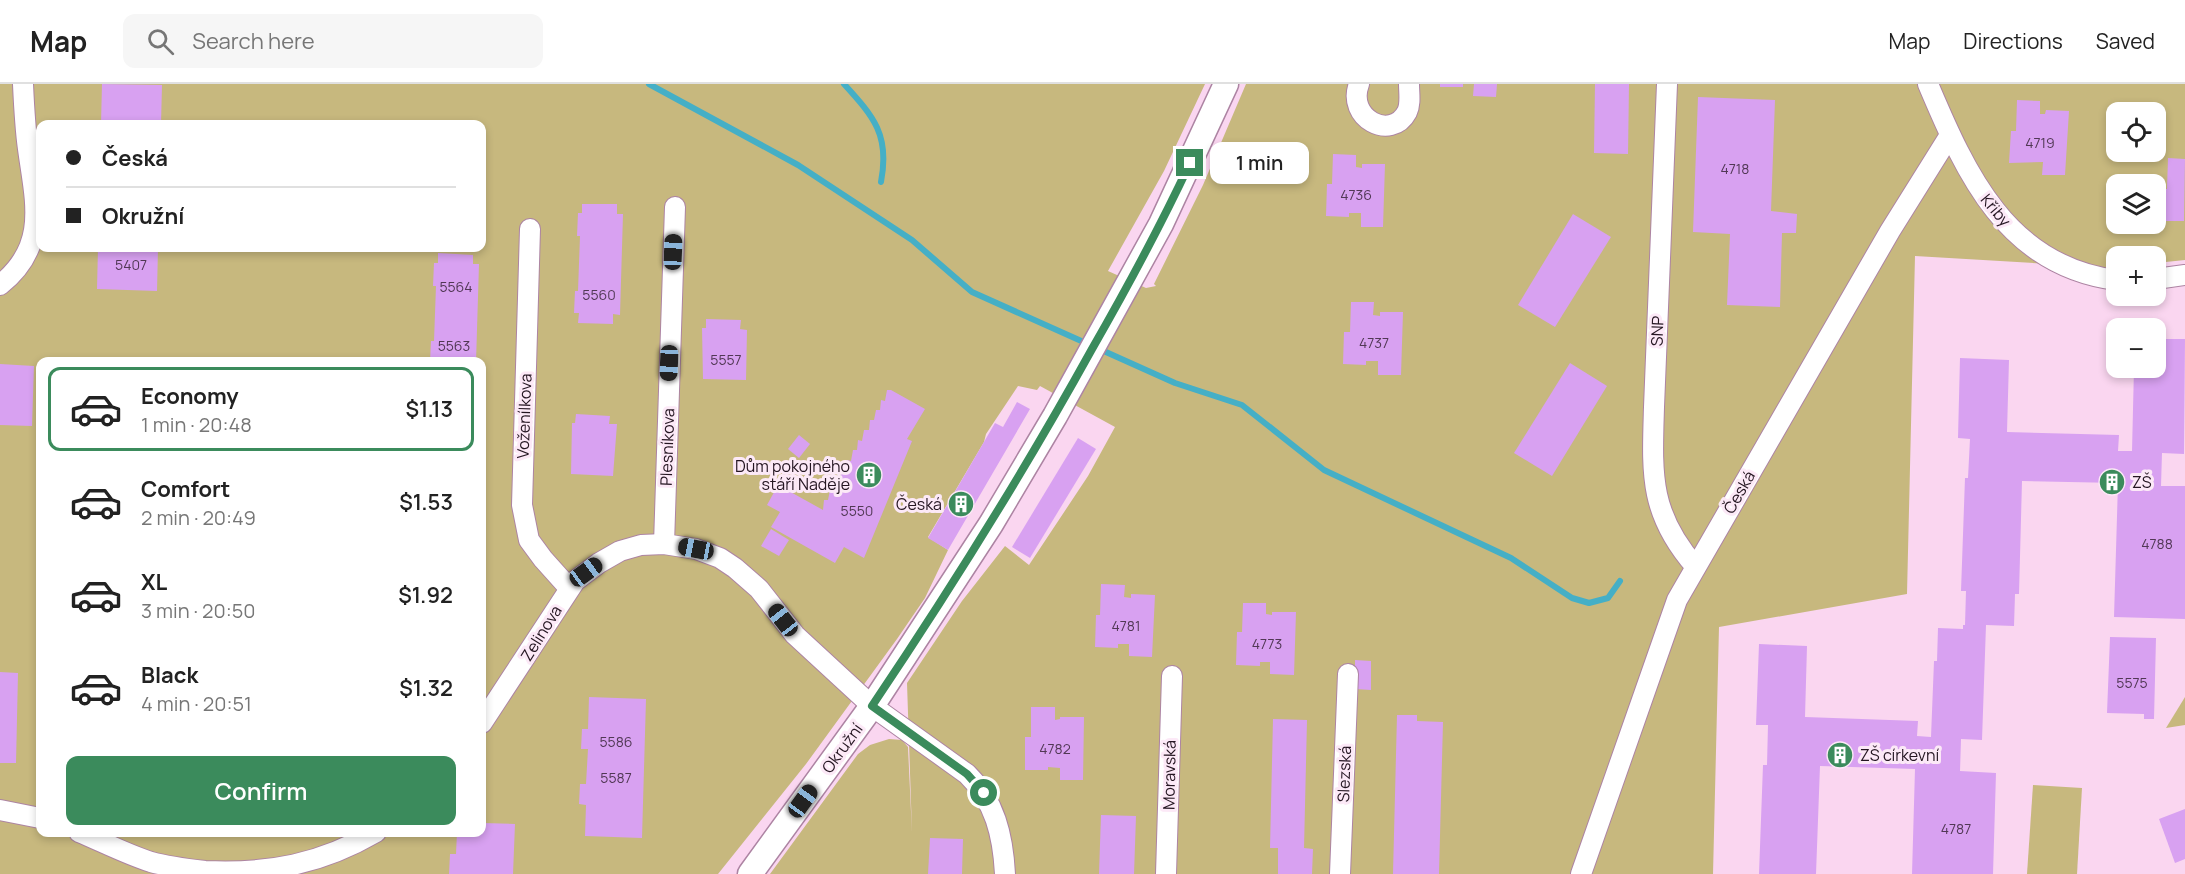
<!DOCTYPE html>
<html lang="en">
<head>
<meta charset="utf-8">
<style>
  body { margin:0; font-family:Manrope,sans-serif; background:#f6f6f6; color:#222; height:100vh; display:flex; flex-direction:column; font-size:22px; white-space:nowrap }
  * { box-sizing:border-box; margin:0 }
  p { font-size:20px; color:#767676 }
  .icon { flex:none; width:33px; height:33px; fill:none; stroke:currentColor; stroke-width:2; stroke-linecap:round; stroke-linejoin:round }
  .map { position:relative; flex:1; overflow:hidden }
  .sheet { position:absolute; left:36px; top:273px; width:450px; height:480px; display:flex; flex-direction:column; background:#fff; border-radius:12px; box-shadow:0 3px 9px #0003 }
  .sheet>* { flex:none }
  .hud { position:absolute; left:36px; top:36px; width:450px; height:132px; border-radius:12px; box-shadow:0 3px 9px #0003; display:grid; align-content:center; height:132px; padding:0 30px; background:#fff }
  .buttons { position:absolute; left:2106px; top:18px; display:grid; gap:12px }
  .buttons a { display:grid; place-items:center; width:60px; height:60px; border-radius:12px; background:#fff; box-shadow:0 3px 9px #0003; font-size:30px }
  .end { position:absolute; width:27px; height:27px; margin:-14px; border:8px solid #3b8b5c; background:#fff; box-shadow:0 0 0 3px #fff }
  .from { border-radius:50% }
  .bubble { position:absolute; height:42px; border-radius:12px; background:#fff; box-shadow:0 3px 9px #0003; font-size:20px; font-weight:600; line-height:42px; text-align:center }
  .car { position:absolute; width:18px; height:36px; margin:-18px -9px; border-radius:8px; box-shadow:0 0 4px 2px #0007; background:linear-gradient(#222 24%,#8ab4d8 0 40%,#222 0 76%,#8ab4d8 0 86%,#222 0) }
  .hud b { display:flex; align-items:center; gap:21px; height:57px; font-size:22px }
  .hud b+b { border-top:2px solid #e0e0e0 }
  .hud i { width:15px; height:15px; background:#222 }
  ul { padding:10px 0 0; list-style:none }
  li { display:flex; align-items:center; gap:18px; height:84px; margin:0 12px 9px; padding:0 18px; border:3px solid transparent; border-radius:12px }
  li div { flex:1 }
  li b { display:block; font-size:22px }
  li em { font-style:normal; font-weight:600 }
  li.selected { border-color:#3b8b5c }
  li>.icon { width:54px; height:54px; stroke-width:1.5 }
  .action { display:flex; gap:12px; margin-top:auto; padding:12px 30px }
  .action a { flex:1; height:69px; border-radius:12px; background:#3b8b5c; color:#fff; font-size:24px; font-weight:600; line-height:69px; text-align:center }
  header { display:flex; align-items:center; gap:36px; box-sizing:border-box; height:84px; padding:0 30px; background:#fff; border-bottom:2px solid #e0e0e0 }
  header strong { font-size:28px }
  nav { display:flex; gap:33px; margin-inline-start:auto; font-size:21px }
  .search { width:420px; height:54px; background:#f6f6f6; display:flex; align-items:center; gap:15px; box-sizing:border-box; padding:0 21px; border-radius:12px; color:#767676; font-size:22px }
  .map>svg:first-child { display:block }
</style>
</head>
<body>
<header>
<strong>Map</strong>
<div class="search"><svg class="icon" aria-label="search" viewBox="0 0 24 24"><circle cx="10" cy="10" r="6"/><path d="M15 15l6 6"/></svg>Search here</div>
<nav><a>Map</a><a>Directions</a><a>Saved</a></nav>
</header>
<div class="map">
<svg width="2185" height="790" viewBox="0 0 2185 790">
  <rect width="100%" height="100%" fill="#fad6f0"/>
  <g fill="#c7b87e" fill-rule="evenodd">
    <path d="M0 0H1205L1164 87 1108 187 1146 204 1156 202 1154 200 1203 101 1246 0H2185V176L2156 179V172H2116V184L1915 172 1907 510 1719 543 1713 790H770L858 670 870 661 889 655 902 656 908 663 912 749 907 599 962 517 1005 462 1029 481 1088 392 1115 343 1040 302 1037 306 1018 302 986 350 984 358 928 453 948 466 925 514 897 555 806 680 718 790H0ZM2116 28H2156V68H2116ZM40 40H482V164H40ZM2116 100H2156V140H2116ZM40 278H482V748H40Z"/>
    <path d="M2185 613V641L2166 644Z"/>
    <path d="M2033 701 2082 704 2077 790H2027Z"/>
  </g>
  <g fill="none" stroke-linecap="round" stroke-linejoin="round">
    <g stroke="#45afc6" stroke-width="6">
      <path d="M649 0 798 81 912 156 972 208 1088 260"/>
      <path d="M844 0C874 33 890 51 881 98"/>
      <path d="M1097 264 1175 299 1242 321 1324 386 1511 474 1572 514 1589 519 1608 514 1620 497"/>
    </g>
  </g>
  <g fill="#d8a1f1">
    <path d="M102 0 162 1 161 40H101Z"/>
    <rect x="1440" y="0" width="23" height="3"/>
    <path d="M1474 0H1497L1496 13 1473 12Z"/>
    <path d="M1595 0H1629L1628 70 1594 69Z"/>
    <path d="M1698 13 1775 16 1771 127 1797 130 1796 149H1782L1780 223 1727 221 1730 150 1693 148Z"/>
    <path d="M2017 16 2040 17V30H2045L2046 26 2069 27 2065 91H2042L2043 78 2009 79 2011 47H2016Z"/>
    <path d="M1333 70 1356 71V83L1362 84V80H1385L1383 143H1361V129H1349V133L1326 132 1327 100H1332Z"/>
    <path d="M2168 74 2185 75 2184 137H2161L2162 105H2167Z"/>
    <path d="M582 120H617V130H623L620 231 613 230V240L578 239 579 229H574L575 207H578L580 152H577L578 129H582Z"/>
    <path d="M1573 130 1611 153 1555 243 1518 221Z"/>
    <path d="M98 164H158L157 207 97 205Z"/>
    <path d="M438 169 473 171V180H479L476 278H430L431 257H434L436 202H433L434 179H438Z"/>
    <path d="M1351 218H1374L1373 231 1380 232V228H1403L1401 291H1378V277H1366V281L1343 280 1344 248H1350Z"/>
    <path d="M706 235 741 236 740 245 747 246 746 296 703 295 702 244H706Z"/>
    <path d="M2156 255H2185L2184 370 2162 369 2161 402H2185V535L2114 533 2118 399 2022 397 2019 510H2015L2014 542 1986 541 1982 656 1961 655 1960 687 1996 689 1993 790H1912L1915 685 1820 682 1816 790H1759L1763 681H1767L1768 641H1756L1759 560 1807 562 1805 633 1918 637 1917 652 1931 653 1934 577H1937L1938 544 1963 545V541H1965L1966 507H1961L1965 394H1968L1970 355 1958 354 1960 274 2009 276 2007 348 2119 351 2118 367H2132L2134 284H2156Z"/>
    <path d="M1570 279 1607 302 1552 392 1514 369Z"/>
    <path d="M0 280 34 282 32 342 0 341Z"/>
    <path d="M887 306H891L925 325 907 355 912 357 864 474 844 463 835 479 771 443 780 428 767 421 778 401 823 426 824 416H828L830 406H834L836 396H840L841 386 845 387 847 376 851 377 853 366H857L858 356 862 357 864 346H869L870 336H874L876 326H880L881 316 885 317Z"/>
    <path d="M1017 318 1030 325 948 466 928 454 995 339 1003 343Z"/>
    <path d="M576 330 610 332 609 340H617L613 392 571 390 572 339H575Z"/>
    <path d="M799 351 810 360 799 374 788 365Z"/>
    <path d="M1078 354 1096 365 1030 474 1012 463Z"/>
    <path d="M771 445 789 456 779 472 761 462Z"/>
    <path d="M1101 500 1125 501 1124 513 1131 514V510L1155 511 1152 573 1129 572V560H1118V564L1095 563 1096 531H1100Z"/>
    <path d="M1243 519H1266V530L1272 531V528H1296L1294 591 1270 590V578H1260V582L1236 581 1237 548H1242Z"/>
    <path d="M2110 553 2156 554 2154 635H2144V630L2107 629Z"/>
    <path d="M1355 576 1371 577V606L1355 605Z"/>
    <path d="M0 588 18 589 16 679H0Z"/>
    <path d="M589 613 646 615 642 754 585 752 586 721 579 720 580 700H586L588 665H581L582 645H588Z"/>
    <path d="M1031 623H1055V636L1060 635V633H1084L1083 696H1060V684L1048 683V686H1025V653H1031Z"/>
    <path d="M1397 631H1417V637L1443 638 1439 790H1393Z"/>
    <path d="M1273 635 1307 636 1304 764 1313 765 1312 790H1278V764H1270Z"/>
    <path d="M2185 725V775L2175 779 2159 735Z"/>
    <path d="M1101 731 1136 732 1134 790H1099Z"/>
    <path d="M482 739 515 740 513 790H449L450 770H456L457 748H482Z"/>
    <path d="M930 754 963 755 962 790H928Z"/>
  </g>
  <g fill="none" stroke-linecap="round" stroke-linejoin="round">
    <defs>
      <g id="minor">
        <path d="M1359 0C1346 34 1391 58 1407 28 1411 20 1409 9 1409 0"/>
        <path d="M1667 0 1654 323C1652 390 1649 429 1695 482"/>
        <path d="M1928 0C1966 90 2007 182 2116 196"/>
        <path d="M530 145 522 421 529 456 543 475 569 504"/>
        <path d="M2156 195 2185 191"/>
        <path d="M0 201C49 162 35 117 28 65 25 43 24 22 23 0"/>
        <path d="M664 460 675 123"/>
        <path d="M482 639 575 497 599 479 620 467 641 461 664 460 696 465 720 474 735 484 759 505 795 551 872 622 967 690C995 717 1003 752 1005 790"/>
        <path d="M0 726 40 734"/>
        <path d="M79 748C103 758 126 770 151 778 169 783 187 785 205 787 269 790 321 780 376 748"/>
        <path d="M1166 790 1172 592"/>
        <path d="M1340 790 1348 590"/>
        <path d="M1581 790 1677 516 1890 147 1950 51"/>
      </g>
      <path id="tertiary" d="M750 790 872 622 991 440 1055 332 1161 140 1226 0"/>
    </defs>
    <use href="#minor" stroke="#ad84a3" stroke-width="22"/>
    <use href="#tertiary" stroke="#ad84a3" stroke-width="27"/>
    <use href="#minor" stroke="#fff" stroke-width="20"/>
    <use href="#tertiary" stroke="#fff" stroke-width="24"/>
  </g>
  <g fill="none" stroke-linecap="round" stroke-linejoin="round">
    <path stroke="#3b8b5c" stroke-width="8" d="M984 709 967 690 872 622C950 506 1024 388 1092 265 1127 204 1160 143 1190 79"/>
  </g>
  <defs>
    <symbol id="building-disc" viewBox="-11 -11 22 22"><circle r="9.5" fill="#3b8b5c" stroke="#fce9f7"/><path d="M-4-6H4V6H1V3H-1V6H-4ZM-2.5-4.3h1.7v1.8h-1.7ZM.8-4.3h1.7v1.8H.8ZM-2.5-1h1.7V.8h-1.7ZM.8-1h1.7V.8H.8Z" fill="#fff"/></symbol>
  </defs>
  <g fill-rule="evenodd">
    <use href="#building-disc" x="854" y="376" width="30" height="30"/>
    <use href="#building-disc" x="2097" y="383" width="30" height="30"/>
    <use href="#building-disc" x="946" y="405" width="30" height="30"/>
    <use href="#building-disc" x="1825" y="656" width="30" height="30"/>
  </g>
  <g text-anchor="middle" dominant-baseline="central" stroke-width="6" stroke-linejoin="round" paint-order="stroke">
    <g font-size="14" fill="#513855">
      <text x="2040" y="58">4719</text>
      <text x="1735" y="84">4718</text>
      <text x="1356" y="110">4736</text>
      <text x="131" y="180">5407</text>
      <text x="456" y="202">5564</text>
      <text x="599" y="210">5560</text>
      <text x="1374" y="258">4737</text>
      <text x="454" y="261">5563</text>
      <text x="726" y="275">5557</text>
      <text x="857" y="426">5550</text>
      <text x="2157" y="459">4788</text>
      <text x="1126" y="541">4781</text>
      <text x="1267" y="559">4773</text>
      <text x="2132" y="598">5575</text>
      <text x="616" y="657">5586</text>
      <text x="1055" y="664">4782</text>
      <text x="616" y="693">5587</text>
      <text x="1956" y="744">4787</text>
    </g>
    <g font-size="16" fill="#241521" stroke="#fce9f7">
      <text transform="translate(1996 126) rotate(50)">Křiby</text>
      <text transform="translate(1657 247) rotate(-88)">SNP</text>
      <text transform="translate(524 332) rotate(-88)">Voženílkova</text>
      <text transform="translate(667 363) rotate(-88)">Plesníkova</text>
      <text transform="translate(1739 408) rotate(-60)">Česká</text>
      <text transform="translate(541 549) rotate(-58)">Zelinova</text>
      <text transform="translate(842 664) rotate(-54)">Okružní</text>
      <text transform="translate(1344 690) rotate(-88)">Slezská</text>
      <text transform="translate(1169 691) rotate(-89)">Moravská</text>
    </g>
    <g font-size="16" fill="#241521" stroke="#fce9f7" text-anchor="end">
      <text x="850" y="382">Dům pokojného<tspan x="850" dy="18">stáří Naděje</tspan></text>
      <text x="2132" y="398" text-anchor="start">ZŠ</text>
      <text x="942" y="420">Česká</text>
      <text x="1860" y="671" text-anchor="start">ZŠ církevní</text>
    </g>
  </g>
</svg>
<div class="buttons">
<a><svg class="icon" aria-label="locate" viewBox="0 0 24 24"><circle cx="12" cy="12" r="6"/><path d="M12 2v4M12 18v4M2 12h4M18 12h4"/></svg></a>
<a><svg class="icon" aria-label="layers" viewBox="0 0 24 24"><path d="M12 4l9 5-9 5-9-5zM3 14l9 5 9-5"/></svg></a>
<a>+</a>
<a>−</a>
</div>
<i class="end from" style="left:984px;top:709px"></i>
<i class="end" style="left:1190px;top:79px"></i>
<div class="bubble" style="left:1210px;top:58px;width:99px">1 min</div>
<i class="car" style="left:673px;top:168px;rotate:2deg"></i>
<i class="car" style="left:669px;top:279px;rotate:182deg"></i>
<i class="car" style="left:696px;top:465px;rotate:281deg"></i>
<i class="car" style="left:586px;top:488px;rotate:54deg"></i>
<i class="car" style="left:783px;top:536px;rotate:322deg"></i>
<i class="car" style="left:803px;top:717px;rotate:36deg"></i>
<div class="hud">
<b><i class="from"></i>Česká</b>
<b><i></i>Okružní</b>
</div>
<section class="sheet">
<ul>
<li class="selected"><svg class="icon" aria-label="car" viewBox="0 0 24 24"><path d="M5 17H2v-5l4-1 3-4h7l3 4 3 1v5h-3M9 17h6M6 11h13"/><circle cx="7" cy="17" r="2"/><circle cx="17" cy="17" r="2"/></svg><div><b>Economy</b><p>1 min · 20:48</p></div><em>$1.13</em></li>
<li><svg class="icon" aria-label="car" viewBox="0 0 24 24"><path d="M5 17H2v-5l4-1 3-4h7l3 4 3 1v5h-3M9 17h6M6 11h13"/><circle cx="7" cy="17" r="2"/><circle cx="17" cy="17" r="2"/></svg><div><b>Comfort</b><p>2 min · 20:49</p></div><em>$1.53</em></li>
<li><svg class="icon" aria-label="car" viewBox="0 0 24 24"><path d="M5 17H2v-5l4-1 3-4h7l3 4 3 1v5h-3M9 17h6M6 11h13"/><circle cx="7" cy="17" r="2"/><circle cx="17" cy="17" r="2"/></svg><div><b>XL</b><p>3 min · 20:50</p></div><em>$1.92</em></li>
<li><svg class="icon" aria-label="car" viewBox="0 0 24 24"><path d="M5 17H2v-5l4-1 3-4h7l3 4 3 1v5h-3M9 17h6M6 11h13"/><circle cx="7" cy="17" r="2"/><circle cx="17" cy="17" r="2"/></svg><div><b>Black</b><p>4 min · 20:51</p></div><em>$1.32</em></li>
</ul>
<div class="action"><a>Confirm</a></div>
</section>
</div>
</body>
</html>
